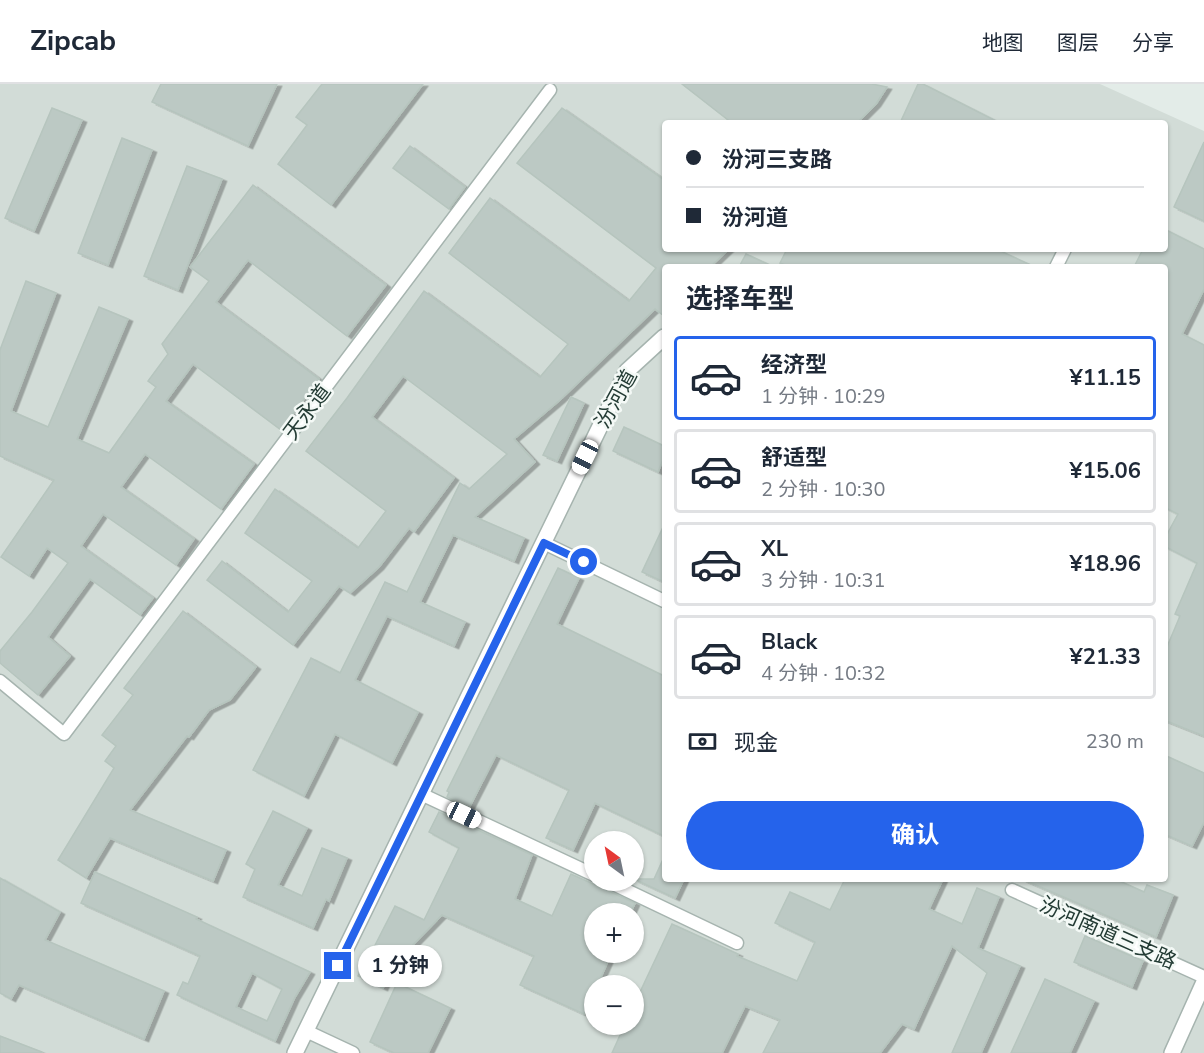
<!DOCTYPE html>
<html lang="zh">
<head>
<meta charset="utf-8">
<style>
  body { margin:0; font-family:"Nunito Sans","Noto Sans SC",sans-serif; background:#f2f2f3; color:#1f2937; height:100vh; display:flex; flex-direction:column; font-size:22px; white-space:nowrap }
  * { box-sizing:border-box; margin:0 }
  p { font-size:20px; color:#747a83 }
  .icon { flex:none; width:33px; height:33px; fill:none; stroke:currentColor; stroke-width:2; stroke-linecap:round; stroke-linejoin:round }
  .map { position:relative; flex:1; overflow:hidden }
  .details { position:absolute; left:662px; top:180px; width:506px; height:618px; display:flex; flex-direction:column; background:#fff; border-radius:6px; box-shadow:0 2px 4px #0004 }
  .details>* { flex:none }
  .banner { position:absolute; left:662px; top:36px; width:506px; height:132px; border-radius:6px; box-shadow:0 2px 4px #0004; display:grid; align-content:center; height:132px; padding:0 24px; background:#fff }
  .needle { width:39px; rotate:327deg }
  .controls { position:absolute; left:584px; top:747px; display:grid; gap:12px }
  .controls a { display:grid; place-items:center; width:60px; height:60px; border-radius:50%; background:#fff; box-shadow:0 2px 4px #0004; font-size:30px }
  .end { position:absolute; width:27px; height:27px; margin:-14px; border:8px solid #2563eb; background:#fff; box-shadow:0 0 0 3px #fff }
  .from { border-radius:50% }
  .bubble { position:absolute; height:42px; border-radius:21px; background:#fff; box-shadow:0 2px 4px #0004; font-size:20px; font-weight:700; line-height:42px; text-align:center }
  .car { position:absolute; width:18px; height:36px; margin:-18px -9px; border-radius:8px; box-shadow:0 0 4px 2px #0007; background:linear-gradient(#fff 24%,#345 0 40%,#fff 0 76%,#345 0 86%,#fff 0) }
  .banner b { display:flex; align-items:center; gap:21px; height:57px; font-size:22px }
  .banner b+b { border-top:2px solid #e0e1e3 }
  .banner i { width:15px; height:15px; background:#1f2937 }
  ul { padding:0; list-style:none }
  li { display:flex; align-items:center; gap:18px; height:84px; margin:0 12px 9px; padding:0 12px; border:3px solid #e0e1e3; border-radius:6px }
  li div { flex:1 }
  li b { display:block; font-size:22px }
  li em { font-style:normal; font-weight:700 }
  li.current { border-color:#2563eb }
  li>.icon { width:54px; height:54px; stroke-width:1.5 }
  h2 { padding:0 24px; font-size:27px; line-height:72px }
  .pay { display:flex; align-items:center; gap:15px; height:66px; padding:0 24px; font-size:22px }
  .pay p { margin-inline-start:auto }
  .primary-button { display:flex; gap:12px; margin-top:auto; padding:12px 24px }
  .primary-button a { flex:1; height:69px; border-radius:36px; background:#2563eb; color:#fff; font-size:24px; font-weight:700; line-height:69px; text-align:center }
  header { display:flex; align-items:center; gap:36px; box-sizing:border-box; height:84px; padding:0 30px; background:#fff; border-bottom:2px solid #e0e1e3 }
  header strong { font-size:28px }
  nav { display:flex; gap:33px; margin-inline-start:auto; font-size:21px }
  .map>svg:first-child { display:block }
</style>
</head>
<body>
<header>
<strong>Zipcab</strong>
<nav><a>地图</a><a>图层</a><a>分享</a></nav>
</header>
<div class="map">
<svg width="1204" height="969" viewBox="0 0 1204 969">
  <defs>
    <filter id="shadow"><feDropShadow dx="4.5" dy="2.5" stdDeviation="0" flood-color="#0004"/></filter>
  </defs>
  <rect width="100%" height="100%" fill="#e3ece8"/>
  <path fill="#d2dcd7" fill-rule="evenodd" d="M0 0H1100L1204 47V969H0ZM664 39H1164V165H664ZM664 183H1164V795H664ZM594 758H633V796H594ZM594 830H633V868H594ZM594 902H633V940H594Z"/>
  <g fill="#bcc9c4" stroke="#b6c5be" stroke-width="1.5" fill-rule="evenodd" filter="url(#shadow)">
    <path d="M161 0H277L248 62 152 18Z"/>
    <path d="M322 0H423L331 121 278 80 307 41 296 33Z"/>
    <path d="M682 0H872L887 3 876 20 857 39H732Z"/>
    <path d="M918 0H923L1000 39H900Z"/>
    <path d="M52 24 82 36 34 147 5 134Z"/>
    <path d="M562 24 664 96V165H729L710 183H664V232L655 225 560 316 514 355 535 378 475 433 524 454 514 477 453 451 420 518 465 538 454 562 387 532 355 596 418 628 392 679 335 650 304 712 253 686 311 574 340 589 385 498 407 508 460 399 469 405 507 370 403 292 372 333 454 394 414 448 409 444 379 483 350 509 339 502 293 561 207 496 222 477 288 528 312 497 245 449 275 405 358 464 386 427 306 367 347 314 424 207 540 293 568 260 449 169 490 114 629 217 656 184 517 79Z"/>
    <path d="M122 54 152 66 108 181 78 169Z"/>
    <path d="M1204 58V137L1174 123Z"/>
    <path d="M410 62 465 103 449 125 393 84Z"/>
    <path d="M187 82 222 95 178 206 144 192Z"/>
    <path d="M253 101 386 201 347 252 248 176 216 218 319 295 281 346 193 280 166 317 254 380 221 425 145 370 121 403 194 455 176 481 103 430 81 462 153 514 140 531 90 495 48 553 70 572 38 611 0 579V567L32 528 68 479 47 464 29 492 1 473 54 396 0 372V266L26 197 56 209 11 327 48 343 99 223 128 235 77 355 109 369 156 303 148 297 168 270 162 260 209 197 190 183Z"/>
    <path d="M1164 145 1204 165V205L1182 250 1204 261V652L1164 636V570L1180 532 1175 530 1197 479 1164 462V456L1178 430 1164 423V183H1134L1143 165H1164Z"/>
    <path d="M787 165H996L1035 183H790L780 179Z"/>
    <path d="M746 170 774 183H739Z"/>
    <path d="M571 313 584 319 557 377 543 371Z"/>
    <path d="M624 343 664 362V373L658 388 613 367Z"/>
    <path d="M664 441V498L642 488Z"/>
    <path d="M558 484 579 494 557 540 664 592V752L595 719 573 766 546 754 569 706 496 671 469 724 447 713 449 708 447 707Z"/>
    <path d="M183 527 256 583 230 616 209 626 189 653 187 652 130 726 226 766 213 797 110 754 86 794 58 776 114 684 105 677 116 662 102 651 133 611 124 604Z"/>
    <path d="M1164 671 1204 689V738L1192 762 1164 750Z"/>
    <path d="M273 727 307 744 278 801 302 812 322 764 347 774 329 817 326 815 313 844 243 813 255 785 246 780Z"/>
    <path d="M439 728 532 771 515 815 552 832 571 790 635 819 630 830H594V868H612L597 902H594V908L584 930 520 901 534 872 442 831 402 872 399 870 383 904 358 892 368 870 370 871 395 822 424 836 459 764 429 748Z"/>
    <path d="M664 773V795H684L675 814 634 795H654Z"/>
    <path d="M95 788 197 833 196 835 310 888 295 913 275 957 177 911 183 898 188 900 200 872 81 819ZM252 889 282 905 267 937 236 923Z"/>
    <path d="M0 794 60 828 45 856 164 907 144 955 19 901 11 915 0 909Z"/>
    <path d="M845 795H943L929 825 962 840 977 804 999 813 978 864 1020 882 981 969H952L987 889 952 862 914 945 902 940 880 969H763L780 936 745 922 722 969H612L625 940H633V923L672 840 738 870 737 872 797 897 815 858 775 839 790 808 830 826Z"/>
    <path d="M1022 795H1115L1144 808 1147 801 1173 811 1156 853Z"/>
    <path d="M1085 852 1143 877 1132 903 1074 878Z"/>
    <path d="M1045 895 1094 917 1070 969H1011Z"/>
    <path d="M397 899 450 924 428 969H394L370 958Z"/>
    <path d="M0 952 42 968V969H0Z"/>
  </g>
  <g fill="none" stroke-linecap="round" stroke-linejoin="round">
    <defs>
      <g id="minor">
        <path d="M1056 183 1065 165"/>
        <path d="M544 459 664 517"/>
        <path d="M0 597 64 650 550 6"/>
        <path d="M421 710 594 791"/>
        <path d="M605 796 737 859"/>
        <path d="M1012 806 1204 893"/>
        <path d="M306 947 353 969"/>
      </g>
      <g id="tertiary">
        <path d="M295 969 627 287 664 253"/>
        <path d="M1172 969 1204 898"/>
      </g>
    </defs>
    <use href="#minor" stroke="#a6b4af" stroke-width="15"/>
    <use href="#tertiary" stroke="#a6b4af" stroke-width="18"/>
    <use href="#minor" stroke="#fff" stroke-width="12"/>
    <use href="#tertiary" stroke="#fff" stroke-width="15"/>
  </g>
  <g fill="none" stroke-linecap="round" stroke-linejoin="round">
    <path stroke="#2563eb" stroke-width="8" d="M338 882 544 459 584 478"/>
  </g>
  <g text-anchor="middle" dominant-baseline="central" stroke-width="5" stroke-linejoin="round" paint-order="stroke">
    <g font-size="21" fill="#243c35" stroke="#f4f9f6">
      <text transform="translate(616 315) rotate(-61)">汾河道</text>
      <text transform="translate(307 328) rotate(-53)">天永道</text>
      <text transform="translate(1108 849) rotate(24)">汾河南道三支路</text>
    </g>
  </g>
</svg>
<div class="controls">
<a><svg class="needle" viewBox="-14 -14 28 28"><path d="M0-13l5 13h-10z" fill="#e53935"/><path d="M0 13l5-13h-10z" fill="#747a83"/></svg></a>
<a>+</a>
<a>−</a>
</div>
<i class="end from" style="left:584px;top:478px"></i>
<i class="end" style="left:338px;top:882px"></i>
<div class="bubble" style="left:358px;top:861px;width:84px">1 分钟</div>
<i class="car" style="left:585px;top:373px;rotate:206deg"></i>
<i class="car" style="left:464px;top:731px;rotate:115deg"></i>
<div class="banner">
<b><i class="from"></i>汾河三支路</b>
<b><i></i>汾河道</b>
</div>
<section class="details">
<h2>选择车型</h2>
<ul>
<li class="current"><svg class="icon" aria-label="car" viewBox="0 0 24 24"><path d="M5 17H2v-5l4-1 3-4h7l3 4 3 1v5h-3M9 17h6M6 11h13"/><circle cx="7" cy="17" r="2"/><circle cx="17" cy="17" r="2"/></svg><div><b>经济型</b><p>1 分钟 · 10:29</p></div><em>¥11.15</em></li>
<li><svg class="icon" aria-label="car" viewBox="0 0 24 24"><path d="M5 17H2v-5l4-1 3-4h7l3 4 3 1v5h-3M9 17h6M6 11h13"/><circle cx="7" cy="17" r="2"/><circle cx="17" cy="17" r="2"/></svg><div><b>舒适型</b><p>2 分钟 · 10:30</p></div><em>¥15.06</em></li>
<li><svg class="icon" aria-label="car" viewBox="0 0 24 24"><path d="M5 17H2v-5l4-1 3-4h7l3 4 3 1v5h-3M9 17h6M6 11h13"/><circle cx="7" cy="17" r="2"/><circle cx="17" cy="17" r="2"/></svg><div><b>XL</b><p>3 分钟 · 10:31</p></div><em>¥18.96</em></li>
<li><svg class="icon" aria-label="car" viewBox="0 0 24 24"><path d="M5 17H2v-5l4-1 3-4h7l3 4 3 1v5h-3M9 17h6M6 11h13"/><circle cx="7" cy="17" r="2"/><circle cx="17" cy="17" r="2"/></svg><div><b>Black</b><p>4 分钟 · 10:32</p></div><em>¥21.33</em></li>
</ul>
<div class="pay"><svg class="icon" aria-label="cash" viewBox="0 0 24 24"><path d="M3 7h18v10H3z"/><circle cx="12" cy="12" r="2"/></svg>现金<p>230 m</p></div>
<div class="primary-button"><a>确认</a></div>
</section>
</div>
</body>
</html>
